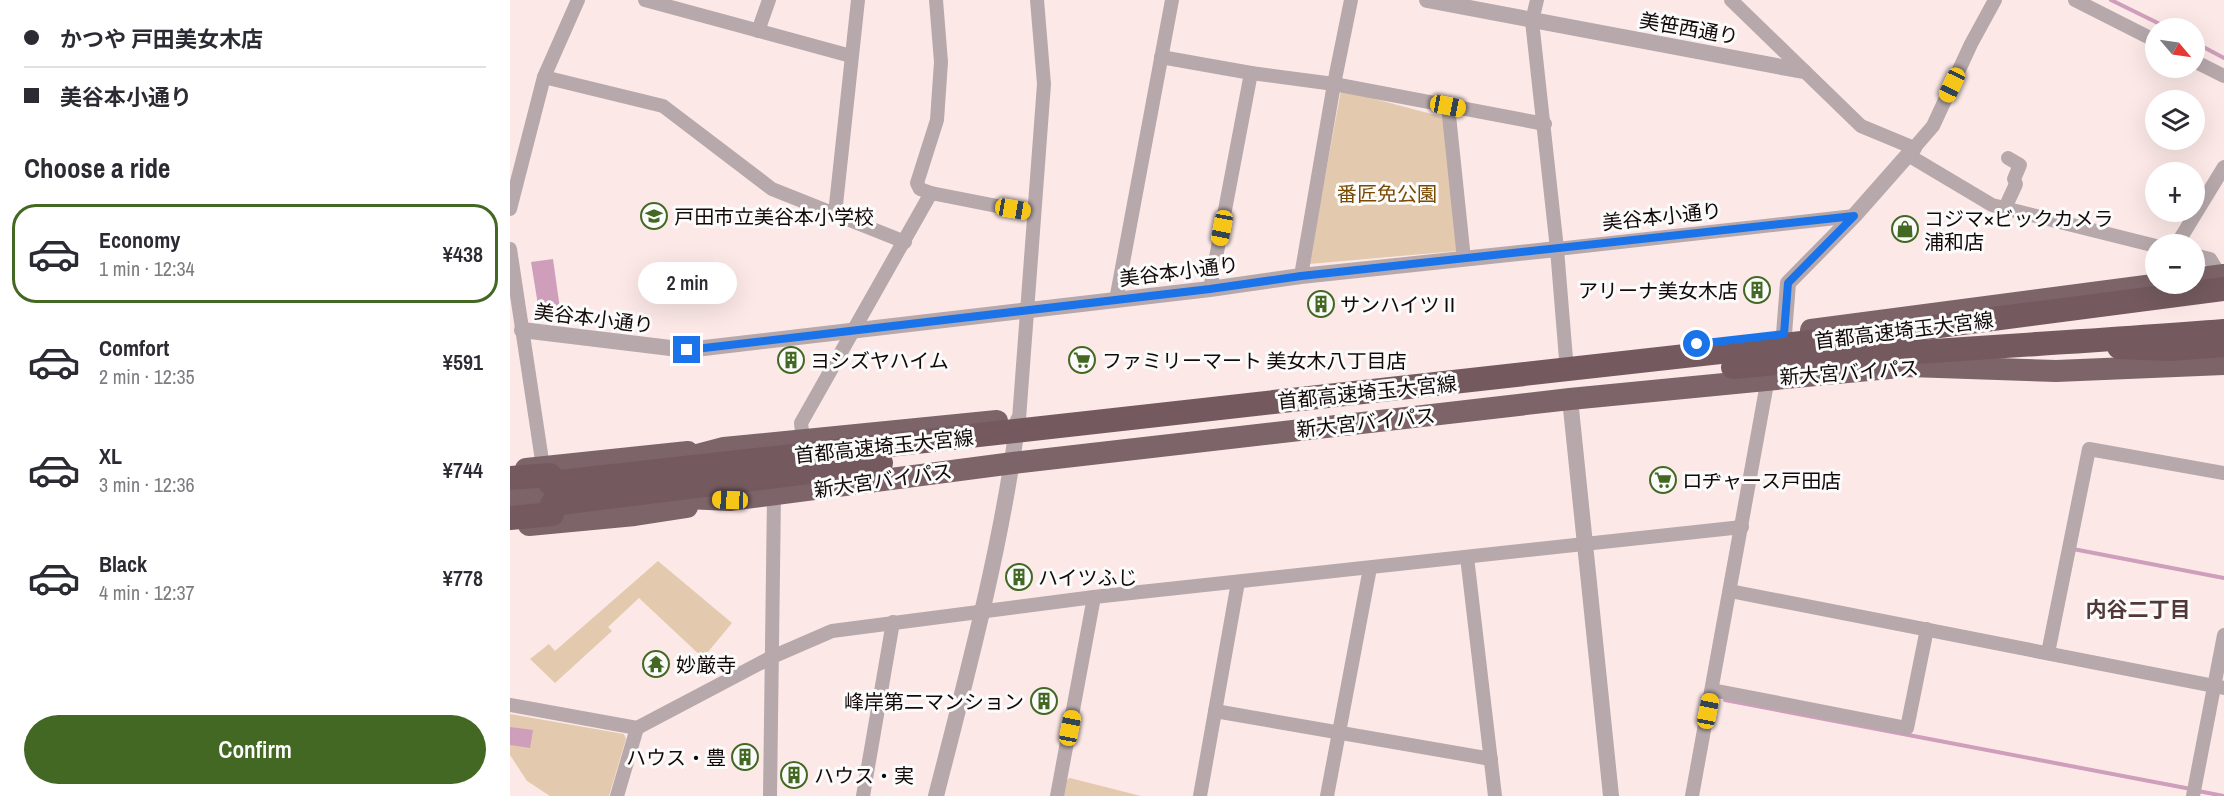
<!DOCTYPE html>
<html lang="en">
<head>
<meta charset="utf-8">
<style>
  body { margin:0; font-family:"Archivo Narrow","Noto Sans JP",sans-serif; background:#f7f7f7; color:#2b2b33; height:100vh; display:flex; flex-direction:column; font-size:22px; white-space:nowrap }
  * { box-sizing:border-box; margin:0 }
  p { font-size:20px; color:#7c7c81 }
  .icon { flex:none; width:33px; height:33px; fill:none; stroke:currentColor; stroke-width:2; stroke-linecap:round; stroke-linejoin:round }
  .map { position:relative; flex:1; overflow:hidden }
  .side { display:flex; flex-direction:column; background:#fff; width:510px }
  .side>* { flex:none }
  .guide { display:grid; align-content:center; height:132px; padding:0 24px; background:#fff }
  .needle { width:39px; rotate:119deg }
  .tools { position:absolute; left:1635px; top:18px; display:grid; gap:12px }
  .tools a { display:grid; place-items:center; width:60px; height:60px; border-radius:50%; background:#fff; box-shadow:0 6px 24px #0002; font-size:30px }
  .end { position:absolute; width:27px; height:27px; margin:-14px; border:8px solid #1a73e8; background:#fff; box-shadow:0 0 0 3px #fff }
  .from { border-radius:50% }
  .bubble { position:absolute; height:42px; border-radius:21px; background:#fff; box-shadow:0 6px 24px #0002; font-size:20px; font-weight:600; line-height:42px; text-align:center }
  .car { position:absolute; width:18px; height:36px; margin:-18px -9px; border-radius:8px; box-shadow:0 0 4px 2px #0007; background:linear-gradient(#f5c518 24%,#345 0 40%,#f5c518 0 76%,#345 0 86%,#f5c518 0) }
  .guide b { display:flex; align-items:center; gap:21px; height:57px; font-size:22px }
  .guide b+b { border-top:2px solid #e1e1e2 }
  .guide i { width:15px; height:15px; background:#2b2b33 }
  ul { padding:0; list-style:none }
  li { display:flex; align-items:center; gap:18px; height:99px; margin:0 12px 9px; padding:0 12px; border:3px solid transparent; border-radius:24px }
  li div { flex:1 }
  li b { display:block; font-size:22px }
  li em { font-style:normal; font-weight:600 }
  li.on { border-color:#426823 }
  li>.icon { width:54px; height:54px; stroke-width:1.5 }
  h2 { padding:0 24px; font-size:27px; line-height:72px }
  .cta { display:flex; gap:12px; margin-top:auto; padding:12px 24px }
  .cta a { flex:1; height:69px; border-radius:36px; background:#426823; color:#fff; font-size:24px; font-weight:600; line-height:69px; text-align:center }
  main { display:flex; flex:1; min-height:0 }
  .map>svg:first-child { display:block }
</style>
</head>
<body>
<main>
<section class="side">
<div class="guide">
<b><i class="from"></i>かつや 戸田美女木店</b>
<b><i></i>美谷本小通り</b>
</div>
<h2>Choose a ride</h2>
<ul>
<li class="on"><svg class="icon" aria-label="car" viewBox="0 0 24 24"><path d="M5 17H2v-5l4-1 3-4h7l3 4 3 1v5h-3M9 17h6M6 11h13"/><circle cx="7" cy="17" r="2"/><circle cx="17" cy="17" r="2"/></svg><div><b>Economy</b><p>1 min · 12:34</p></div><em>¥438</em></li>
<li><svg class="icon" aria-label="car" viewBox="0 0 24 24"><path d="M5 17H2v-5l4-1 3-4h7l3 4 3 1v5h-3M9 17h6M6 11h13"/><circle cx="7" cy="17" r="2"/><circle cx="17" cy="17" r="2"/></svg><div><b>Comfort</b><p>2 min · 12:35</p></div><em>¥591</em></li>
<li><svg class="icon" aria-label="car" viewBox="0 0 24 24"><path d="M5 17H2v-5l4-1 3-4h7l3 4 3 1v5h-3M9 17h6M6 11h13"/><circle cx="7" cy="17" r="2"/><circle cx="17" cy="17" r="2"/></svg><div><b>XL</b><p>3 min · 12:36</p></div><em>¥744</em></li>
<li><svg class="icon" aria-label="car" viewBox="0 0 24 24"><path d="M5 17H2v-5l4-1 3-4h7l3 4 3 1v5h-3M9 17h6M6 11h13"/><circle cx="7" cy="17" r="2"/><circle cx="17" cy="17" r="2"/></svg><div><b>Black</b><p>4 min · 12:37</p></div><em>¥778</em></li>
</ul>
<div class="cta"><a>Confirm</a></div>
</section>
<div class="map">
<svg width="1714" height="796" viewBox="0 0 1714 796">
  <rect width="100%" height="100%" fill="#fce9e7"/>
  <g fill="#e3caaf">
    <path d="M831 90 933 117 948 251 799 264Z"/>
    <path d="M148 561 222 623 193 658 129 598 98 627 102 631 45 683 20 659 39 644 45 651Z"/>
    <path d="M0 714 114 734 116 739 99 796H40L17 781 0 755Z"/>
    <path d="M560 778 631 796H553L556 780Z"/>
  </g>
  <g fill="#cf9ebb">
    <path d="M43 259 50 309 29 311 21 262Z"/>
    <path d="M0 727 23 730 20 748 0 745Z"/>
  </g>
  <g fill="none" stroke-linecap="round" stroke-linejoin="round">
    <g stroke="#cf9ebb" stroke-width="4">
      <path d="M1601 0 1658 28"/>
      <path d="M1684 42 1714 58"/>
      <path d="M1563 549 1714 578"/>
      <path d="M1215 700 1681 789"/>
      <path d="M1688 791 1714 796"/>
    </g>
    <g stroke="#b6a8ab" stroke-width="14">
      <path d="M135 0 341 56"/>
      <path d="M426 0 431 62 427 120 407 183 410 189 421 193 523 213"/>
      <path d="M1027 0 1022 21 1047 249 1056 359"/>
      <path d="M1221 0 1351 126 1404 148 1423 126 1461 44 1485 0"/>
      <path d="M1565 0 1646 41"/>
      <path d="M248 31 259 0"/>
      <path d="M651 57 741 73 824 84 1035 124"/>
      <path d="M1684 61 1714 76"/>
      <path d="M34 77 153 106 262 189 395 242"/>
      <path d="M938 106 954 259"/>
      <path d="M1398 155 1482 205 1646 246"/>
      <path d="M1495 208 1506 184 1504 179 1510 165 1498 158"/>
      <path d="M0 209 34 77 68 0"/>
      <path d="M325 214 348 0"/>
      <path d="M1667 244 1714 167"/>
      <path d="M0 249 33 467"/>
      <path d="M1047 249 1344 216"/>
      <path d="M1684 255 1700 259 1710 275"/>
      <path d="M791 276 824 84 841 0"/>
      <path d="M700 289 741 73"/>
      <path d="M606 300 662 0"/>
      <path d="M509 419 534 84 527 0"/>
      <path d="M293 440 291 423 421 193"/>
      <path d="M957 557 985 796"/>
      <path d="M1220 591 1714 688"/>
      <path d="M1538 653 1579 449 1714 473"/>
      <path d="M1202 690 1397 728 1417 629"/>
      <path d="M0 705 127 728 262 657 322 631 584 597 1232 527"/>
      <path d="M705 711 981 759"/>
      <path d="M107 796 127 728"/>
      <path d="M260 796 264 495"/>
      <path d="M353 796 383 622"/>
      <path d="M547 796 584 597"/>
      <path d="M690 796 728 582"/>
      <path d="M817 796 860 568"/>
      <path d="M1182 796 1258 378"/>
      <path d="M1683 796 1714 635"/>
    </g>
    <g stroke="#b6a8ab" stroke-width="16">
      <path d="M917 0 1293 71"/>
      <path d="M12 330 177 350 700 289 791 276 1047 249"/>
      <path d="M1274 334 1278 283 1344 216 1404 148"/>
      <path d="M1060 399 1101 796"/>
      <path d="M426 796C458 671 491 549 508 420"/>
    </g>
    <g stroke="#7d6469" stroke-width="22">
      <path d="M1684 279 1714 275"/>
      <path d="M1301 330 1651 284"/>
      <path d="M161 462 214 448 487 421"/>
      <path d="M16 469 178 452"/>
      <path d="M154 497 220 500 503 463 1060 399 1400 366 1546 371 1714 364"/>
      <path d="M0 500 62 494"/>
      <path d="M19 525 125 515 177 507"/>
    </g>
    <g stroke="#745a5f" stroke-width="24">
      <path d="M1609 347 1660 349 1714 345"/>
      <path d="M0 478 40 475"/>
      <path d="M0 518 42 514"/>
    </g>
    <g stroke="#745a5f" stroke-width="24">
      <path d="M1223 367C1386 351 1550 344 1714 331"/>
      <path d="M40 483 1345 337 1714 289"/>
      <path d="M42 504 371 463"/>
    </g>
  </g>
  <g fill="none" stroke-linecap="round" stroke-linejoin="round">
    <path stroke="#1a73e8" stroke-width="8" d="M177 350 700 289 791 276 1344 216 1278 283 1274 334 1187 344"/>
  </g>
  <defs>
    <symbol id="school-ring" viewBox="-11 -11 22 22"><circle r="9.5" fill="#fbfbfb" stroke="#426823" stroke-width="1.5"/><path d="M0-5L7-2L0 1L-7-2ZM-4 1L0 2.5L4 1V4Q0 6-4 4Z" fill="#426823"/></symbol>
    <symbol id="shop-ring" viewBox="-11 -11 22 22"><circle r="9.5" fill="#fbfbfb" stroke="#426823" stroke-width="1.5"/><path d="M-5-2.5h2.3a2.7 3.5 0 0 1 5.4 0H5L5.5 6h-11ZM-1.5-2.5h3a1.5 2.3 0 0 0-3 0Z" fill="#426823"/></symbol>
    <symbol id="building-ring" viewBox="-11 -11 22 22"><circle r="9.5" fill="#fbfbfb" stroke="#426823" stroke-width="1.5"/><path d="M-4-6H4V6H1V3H-1V6H-4ZM-2.5-4.3h1.7v1.8h-1.7ZM.8-4.3h1.7v1.8H.8ZM-2.5-1h1.7V.8h-1.7ZM.8-1h1.7V.8H.8Z" fill="#426823"/></symbol>
    <symbol id="supermarket-ring" viewBox="-11 -11 22 22"><circle r="9.5" fill="#fbfbfb" stroke="#426823" stroke-width="1.5"/><path d="M-6-5.5h2.5l.6 2H6L4.5 2H-2.5L-4.4-4H-6ZM-1.5 3.2a1.3 1.3 0 1 0 .1 0ZM3 3.2a1.3 1.3 0 1 0 .1 0Z" fill="#426823"/></symbol>
    <symbol id="temple-ring" viewBox="-11 -11 22 22"><circle r="9.5" fill="#fbfbfb" stroke="#426823" stroke-width="1.5"/><path d="M0-6L5-2H3V0L6.5 2.5H4V6H1.5V3h-3V6H-4V2.5H-6.5L-3 0V-2H-5Z" fill="#426823"/></symbol>
  </defs>
  <g fill-rule="evenodd">
    <use href="#school-ring" x="129" y="201" width="30" height="30"/>
    <use href="#shop-ring" x="1380" y="214" width="30" height="30"/>
    <use href="#building-ring" x="1232" y="275" width="30" height="30"/>
    <use href="#building-ring" x="796" y="289" width="30" height="30"/>
    <use href="#building-ring" x="266" y="345" width="30" height="30"/>
    <use href="#supermarket-ring" x="557" y="345" width="30" height="30"/>
    <use href="#supermarket-ring" x="1138" y="465" width="30" height="30"/>
    <use href="#building-ring" x="494" y="562" width="30" height="30"/>
    <use href="#temple-ring" x="131" y="649" width="30" height="30"/>
    <use href="#building-ring" x="519" y="686" width="30" height="30"/>
    <use href="#building-ring" x="220" y="742" width="30" height="30"/>
    <use href="#building-ring" x="269" y="760" width="30" height="30"/>
  </g>
  <g text-anchor="middle" dominant-baseline="central" stroke-width="6" stroke-linejoin="round" paint-order="stroke">
    <g font-size="20" fill="#120908" stroke="#fbfbfb">
      <text transform="translate(1179 28) rotate(10)">美笹西通り</text>
      <text transform="translate(1152 216) rotate(-6)">美谷本小通り</text>
      <text transform="translate(669 271) rotate(-7)">美谷本小通り</text>
      <text transform="translate(84 318) rotate(7)">美谷本小通り</text>
      <text transform="translate(1394 330) rotate(-7)">首都高速埼玉大宮線</text>
      <text transform="translate(1339 372) rotate(-4)">新大宮バイパス</text>
      <text transform="translate(857 392) rotate(-6)">首都高速埼玉大宮線</text>
      <text transform="translate(856 422) rotate(-6)">新大宮バイパス</text>
      <text transform="translate(374 446) rotate(-6)">首都高速埼玉大宮線</text>
      <text transform="translate(373 480) rotate(-8)">新大宮バイパス</text>
    </g>
    <g font-size="20" fill="#794a00" stroke="#fbfbfb">
      <text x="877" y="193">番匠免公園</text>
    </g>
    <g font-size="20" fill="#120908" stroke="#fbfbfb" text-anchor="start">
      <text x="164" y="216">戸田市立美谷本小学校</text>
      <text x="1414" y="218">コジマ×ビックカメラ<tspan x="1414" dy="23">浦和店</tspan></text>
      <text x="1228" y="290" text-anchor="end">アリーナ美女木店</text>
      <text x="830" y="304">サンハイツⅡ</text>
      <text x="300" y="360">ヨシズヤハイム</text>
      <text x="592" y="360">ファミリーマート 美女木八丁目店</text>
      <text x="1172" y="480">ロヂャース戸田店</text>
      <text x="528" y="577">ハイツふじ</text>
      <text x="166" y="664">妙厳寺</text>
      <text x="514" y="701" text-anchor="end">峰岸第二マンション</text>
      <text x="216" y="757" text-anchor="end">ハウス・豊</text>
      <text x="304" y="775">ハウス・実</text>
    </g>
    <g font-size="21" font-weight="bold" fill="#523937" stroke="#fbfbfb">
      <text x="1628" y="609">内谷二丁目</text>
    </g>
  </g>
</svg>
<div class="tools">
<a><svg class="needle" viewBox="-14 -14 28 28"><path d="M0-13l5 13h-10z" fill="#e53935"/><path d="M0 13l5-13h-10z" fill="#7c7c81"/></svg></a>
<a><svg class="icon" aria-label="layers" viewBox="0 0 24 24"><path d="M12 4l9 5-9 5-9-5zM3 14l9 5 9-5"/></svg></a>
<a>+</a>
<a>−</a>
</div>
<i class="end from" style="left:1187px;top:344px"></i>
<i class="end" style="left:177px;top:350px"></i>
<div class="bubble" style="left:128px;top:262px;width:99px">2 min</div>
<i class="car" style="left:1442px;top:85px;rotate:205deg"></i>
<i class="car" style="left:938px;top:106px;rotate:101deg"></i>
<i class="car" style="left:503px;top:209px;rotate:100deg"></i>
<i class="car" style="left:712px;top:228px;rotate:191deg"></i>
<i class="car" style="left:220px;top:500px;rotate:272deg"></i>
<i class="car" style="left:1198px;top:711px;rotate:11deg"></i>
<i class="car" style="left:560px;top:728px;rotate:11deg"></i>
</div>
</main>
</body>
</html>
